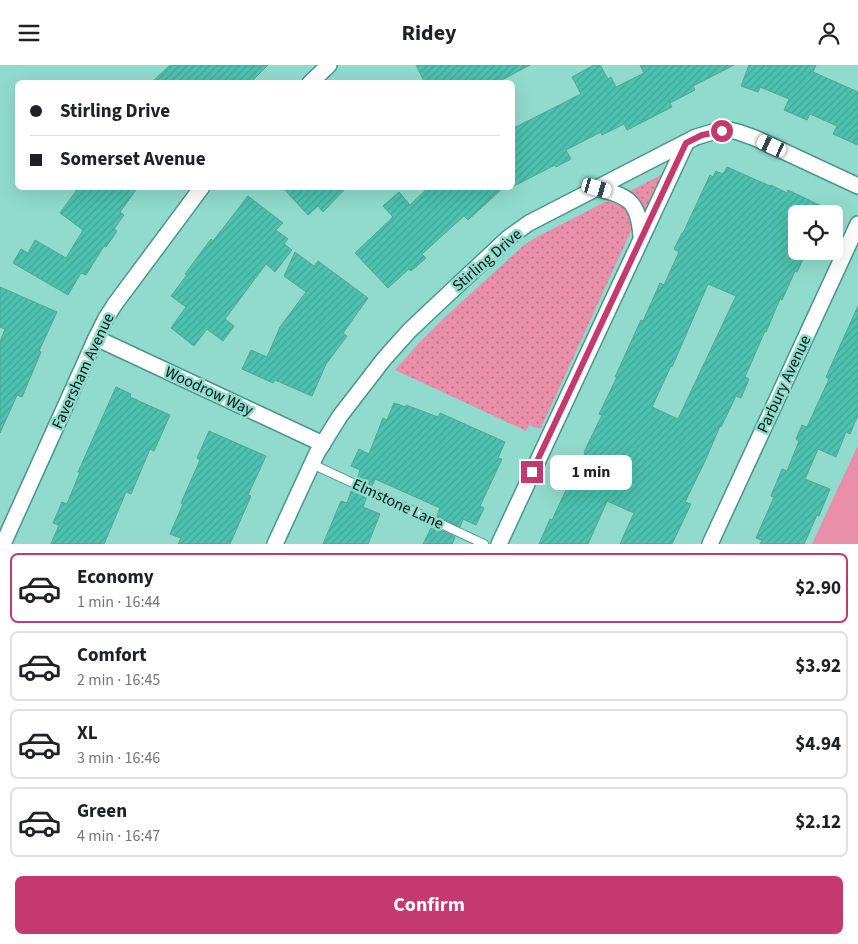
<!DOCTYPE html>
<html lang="en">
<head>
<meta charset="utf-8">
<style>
  body { margin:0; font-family:"Source Sans 3",sans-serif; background:#f2f2f2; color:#202124; height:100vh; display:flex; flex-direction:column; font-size:19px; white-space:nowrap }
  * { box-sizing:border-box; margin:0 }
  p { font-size:16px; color:#757577 }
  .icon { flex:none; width:28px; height:28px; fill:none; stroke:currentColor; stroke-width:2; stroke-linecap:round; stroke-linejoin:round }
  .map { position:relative; height:479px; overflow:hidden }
  .panel { display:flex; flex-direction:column; background:#fff; flex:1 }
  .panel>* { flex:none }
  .guide { position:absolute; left:15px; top:15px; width:500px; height:110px; border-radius:8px; box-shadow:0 5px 20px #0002; display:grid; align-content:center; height:110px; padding:0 15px; background:#fff }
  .tools { position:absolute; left:788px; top:140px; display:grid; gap:10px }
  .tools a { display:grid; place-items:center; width:55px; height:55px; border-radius:8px; background:#fff; box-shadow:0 5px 20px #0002; font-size:25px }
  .end { position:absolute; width:22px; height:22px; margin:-11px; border:6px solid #c4396e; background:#fff; box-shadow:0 0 0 2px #fff }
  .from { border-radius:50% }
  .bubble { position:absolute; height:35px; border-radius:8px; background:#fff; box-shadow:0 5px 20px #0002; font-size:16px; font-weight:700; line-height:35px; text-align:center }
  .car { position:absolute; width:15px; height:30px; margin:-15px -8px; border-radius:6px; box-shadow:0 0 4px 1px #0007; background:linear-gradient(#fff 24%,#345 0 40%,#fff 0 76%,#345 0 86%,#fff 0) }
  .guide b { display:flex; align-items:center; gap:18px; height:48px; font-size:19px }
  .guide b+b { border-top:1px solid #e0e0e0 }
  .guide i { width:12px; height:12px; background:#202124 }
  ul { padding:9px 0 0; list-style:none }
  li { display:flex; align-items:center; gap:15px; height:70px; margin:0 10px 8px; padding:0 5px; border:2px solid #e0e0e0; border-radius:8px }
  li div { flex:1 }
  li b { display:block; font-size:19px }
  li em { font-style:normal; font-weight:700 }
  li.on { border-color:#c4396e }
  li>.icon { width:45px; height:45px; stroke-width:1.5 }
  .primary-button { display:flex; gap:10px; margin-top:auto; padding:10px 15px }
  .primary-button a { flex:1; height:58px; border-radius:8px; background:#c4396e; color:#fff; font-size:20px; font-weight:700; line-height:58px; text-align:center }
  header { display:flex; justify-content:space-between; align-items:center; height:65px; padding:0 15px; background:#fff; font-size:22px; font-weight:700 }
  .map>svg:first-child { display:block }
</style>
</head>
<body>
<header><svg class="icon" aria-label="menu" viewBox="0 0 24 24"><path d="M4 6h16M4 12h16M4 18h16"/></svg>Ridey<svg class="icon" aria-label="person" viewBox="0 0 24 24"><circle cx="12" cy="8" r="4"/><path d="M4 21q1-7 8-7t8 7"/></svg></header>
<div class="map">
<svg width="858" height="479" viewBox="0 0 858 479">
  <defs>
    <pattern id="grass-dots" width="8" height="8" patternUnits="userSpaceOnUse" patternTransform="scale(1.25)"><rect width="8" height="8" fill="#e98fa9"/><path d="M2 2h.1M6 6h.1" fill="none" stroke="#ba7488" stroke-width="1.8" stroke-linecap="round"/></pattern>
    <pattern id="building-hatch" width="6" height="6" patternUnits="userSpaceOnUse" patternTransform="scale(1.25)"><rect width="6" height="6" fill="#4dc2b0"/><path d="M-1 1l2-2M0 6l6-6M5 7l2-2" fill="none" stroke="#41a696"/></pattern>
  </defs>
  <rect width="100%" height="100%" fill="#90dbcd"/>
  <g fill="url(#grass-dots)">
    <path d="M661 110 664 111 646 155 641 140 628 127Z"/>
    <path d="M605 137C623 135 630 146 633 162L541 363H536L529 360 526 366 395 305 418 279 443 254 524 180 535 173Z"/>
  </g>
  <path fill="#e98fa9" d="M858 380V479H812Z"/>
  <g fill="url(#building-hatch)" stroke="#59a396" fill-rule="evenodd">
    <path d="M170 0H268L250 18H151Z"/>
    <path d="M416 0H530L496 18H425Z"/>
    <path d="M594 0H600L608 14 611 12 616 22 644 8 640 0H734L693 21 695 25 670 38 672 42 627 65 624 59 602 70 601 67 566 85 571 94 556 102 555 100 512 122V64L581 29 572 12Z"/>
    <path d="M749 0H816L813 7 858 27V80L833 69 837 61 810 49 807 55 784 45 789 34 760 22 758 27 741 21Z"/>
    <path d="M727 102 770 121 771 120 787 128 788 125 838 149H796V186H807L797 207 795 206 782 235 780 234 766 267 765 266 745 312 749 314 741 333 736 331 721 362 720 361 705 396 685 437 691 439 672 479H620L634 448 607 436 588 479H539L550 454 552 455 567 423 569 424 585 388 584 387 602 350 599 349 617 312H615L641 255 643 256 660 218 664 220 679 187 674 184 682 168H683L710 110 713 112 716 106 723 109ZM708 219 736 231 678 354 652 342 671 301 672 302Z"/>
    <path d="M79 122H138L120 147 124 150 114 164 117 166 106 182 104 181 86 210 81 208 68 230 13 198 21 184 28 188 35 175 66 193 83 165 60 148Z"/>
    <path d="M282 122H347L323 147 318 141 308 150Z"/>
    <path d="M429 122H504L468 155 464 151 422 189 426 193 411 206 409 204 388 223 355 188 393 152 383 141 399 127 410 140Z"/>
    <path d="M248 131 283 158 276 165 288 174 284 179 292 185 275 207 266 199 225 254 234 261 223 276 207 264 194 281 171 263 186 242 171 231 187 210 185 209 211 174 213 176Z"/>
    <path d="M295 187 314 201 318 196 368 233 343 268 347 271 326 299 312 331 275 315 273 318 242 304 251 285 267 292 280 262 306 227 284 211Z"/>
    <path d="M0 222 57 247 39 286 41 287 22 332 17 330 0 368V277L5 264 0 262Z"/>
    <path d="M858 241V350L850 369 846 367 836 392 818 384 805 414 830 424 819 451 817 450 804 479H760L762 475 756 473 774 432 771 431 782 404 787 406 799 376 796 374 802 360 807 362 829 314 826 312Z"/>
    <path d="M116 322 131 329 130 332 170 350 154 386 150 384 131 429 126 427 104 479H51L59 460 53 458 62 437 67 439 80 407H78Z"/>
    <path d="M394 338 406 342V340L438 352 440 348 505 377 498 393 502 394 480 441 484 443 476 460 463 454 460 462 437 451 440 443 375 414 372 421 357 414 360 405 351 401 359 384 369 389 383 353 387 355Z"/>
    <path d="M209 366 266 391 248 430 251 431 230 479H178L181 473 170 469 183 439 181 438 200 395 197 393Z"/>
    <path d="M352 424 367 431 363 442 380 449 368 479H323L341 436 347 438Z"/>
    <path d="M432 461 455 472 452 479H423Z"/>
  </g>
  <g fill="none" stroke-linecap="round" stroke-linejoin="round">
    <defs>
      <path id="lane" d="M312 399 484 479"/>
      <g id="street">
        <path d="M310 18 329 0"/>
        <path d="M597 123C629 132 638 135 641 171"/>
        <path d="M96 273 323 379"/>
        <path d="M3 479 96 273 106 253 115 239 202 122"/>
        <path d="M275 479 317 388 340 351 384 294 409 266 429 247 508 173 529 158 696 72 716 66 729 65 738 67 755 73 858 121"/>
        <path d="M499 479 686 78"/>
        <path d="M710 479 858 159"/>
      </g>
    </defs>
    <use href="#lane" stroke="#4b9589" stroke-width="10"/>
    <use href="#street" stroke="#4b9589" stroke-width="18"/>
    <use href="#lane" stroke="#fff" stroke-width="8"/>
    <use href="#street" stroke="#fff" stroke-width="15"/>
  </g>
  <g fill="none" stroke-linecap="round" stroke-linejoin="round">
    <path stroke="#c4396e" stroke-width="6" d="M532 407 686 78 702 70 722 66"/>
  </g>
  <g text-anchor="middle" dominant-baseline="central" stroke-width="5" stroke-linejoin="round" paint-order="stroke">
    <g font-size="16" fill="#001915" stroke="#90dbcd">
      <text transform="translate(487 195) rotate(-41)">Stirling Drive</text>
      <text transform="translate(83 306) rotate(-65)">Faversham Avenue</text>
      <text transform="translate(784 319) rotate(-65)">Parbury Avenue</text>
      <text transform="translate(209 326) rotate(25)">Woodrow Way</text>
      <text transform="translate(398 439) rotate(25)">Elmstone Lane</text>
    </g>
  </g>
</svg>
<div class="tools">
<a><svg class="icon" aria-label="locate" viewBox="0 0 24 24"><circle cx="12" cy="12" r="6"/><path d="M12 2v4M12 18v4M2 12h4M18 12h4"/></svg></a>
</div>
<i class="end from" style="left:722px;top:66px"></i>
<i class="end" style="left:532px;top:407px"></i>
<div class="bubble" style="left:550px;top:390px;width:82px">1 min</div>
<i class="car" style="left:772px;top:81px;rotate:295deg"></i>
<i class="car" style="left:597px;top:123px;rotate:106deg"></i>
<div class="guide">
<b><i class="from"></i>Stirling Drive</b>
<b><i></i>Somerset Avenue</b>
</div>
</div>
<section class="panel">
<ul>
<li class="on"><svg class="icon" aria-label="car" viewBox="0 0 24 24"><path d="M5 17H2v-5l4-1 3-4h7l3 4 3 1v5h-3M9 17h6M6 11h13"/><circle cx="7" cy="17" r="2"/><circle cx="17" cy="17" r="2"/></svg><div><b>Economy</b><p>1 min · 16:44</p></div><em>$2.90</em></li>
<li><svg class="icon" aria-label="car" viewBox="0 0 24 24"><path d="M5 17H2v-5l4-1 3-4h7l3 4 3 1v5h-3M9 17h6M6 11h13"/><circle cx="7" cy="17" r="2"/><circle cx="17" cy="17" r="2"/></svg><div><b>Comfort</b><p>2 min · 16:45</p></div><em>$3.92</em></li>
<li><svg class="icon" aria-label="car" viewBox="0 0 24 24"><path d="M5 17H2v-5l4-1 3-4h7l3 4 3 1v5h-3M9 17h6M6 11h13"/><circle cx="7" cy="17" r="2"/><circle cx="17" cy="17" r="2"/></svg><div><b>XL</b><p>3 min · 16:46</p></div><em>$4.94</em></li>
<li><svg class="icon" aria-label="car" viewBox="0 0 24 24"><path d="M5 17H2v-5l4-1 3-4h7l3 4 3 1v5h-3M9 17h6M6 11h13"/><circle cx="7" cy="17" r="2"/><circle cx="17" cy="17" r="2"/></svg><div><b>Green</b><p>4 min · 16:47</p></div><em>$2.12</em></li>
</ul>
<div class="primary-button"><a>Confirm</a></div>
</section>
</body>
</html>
